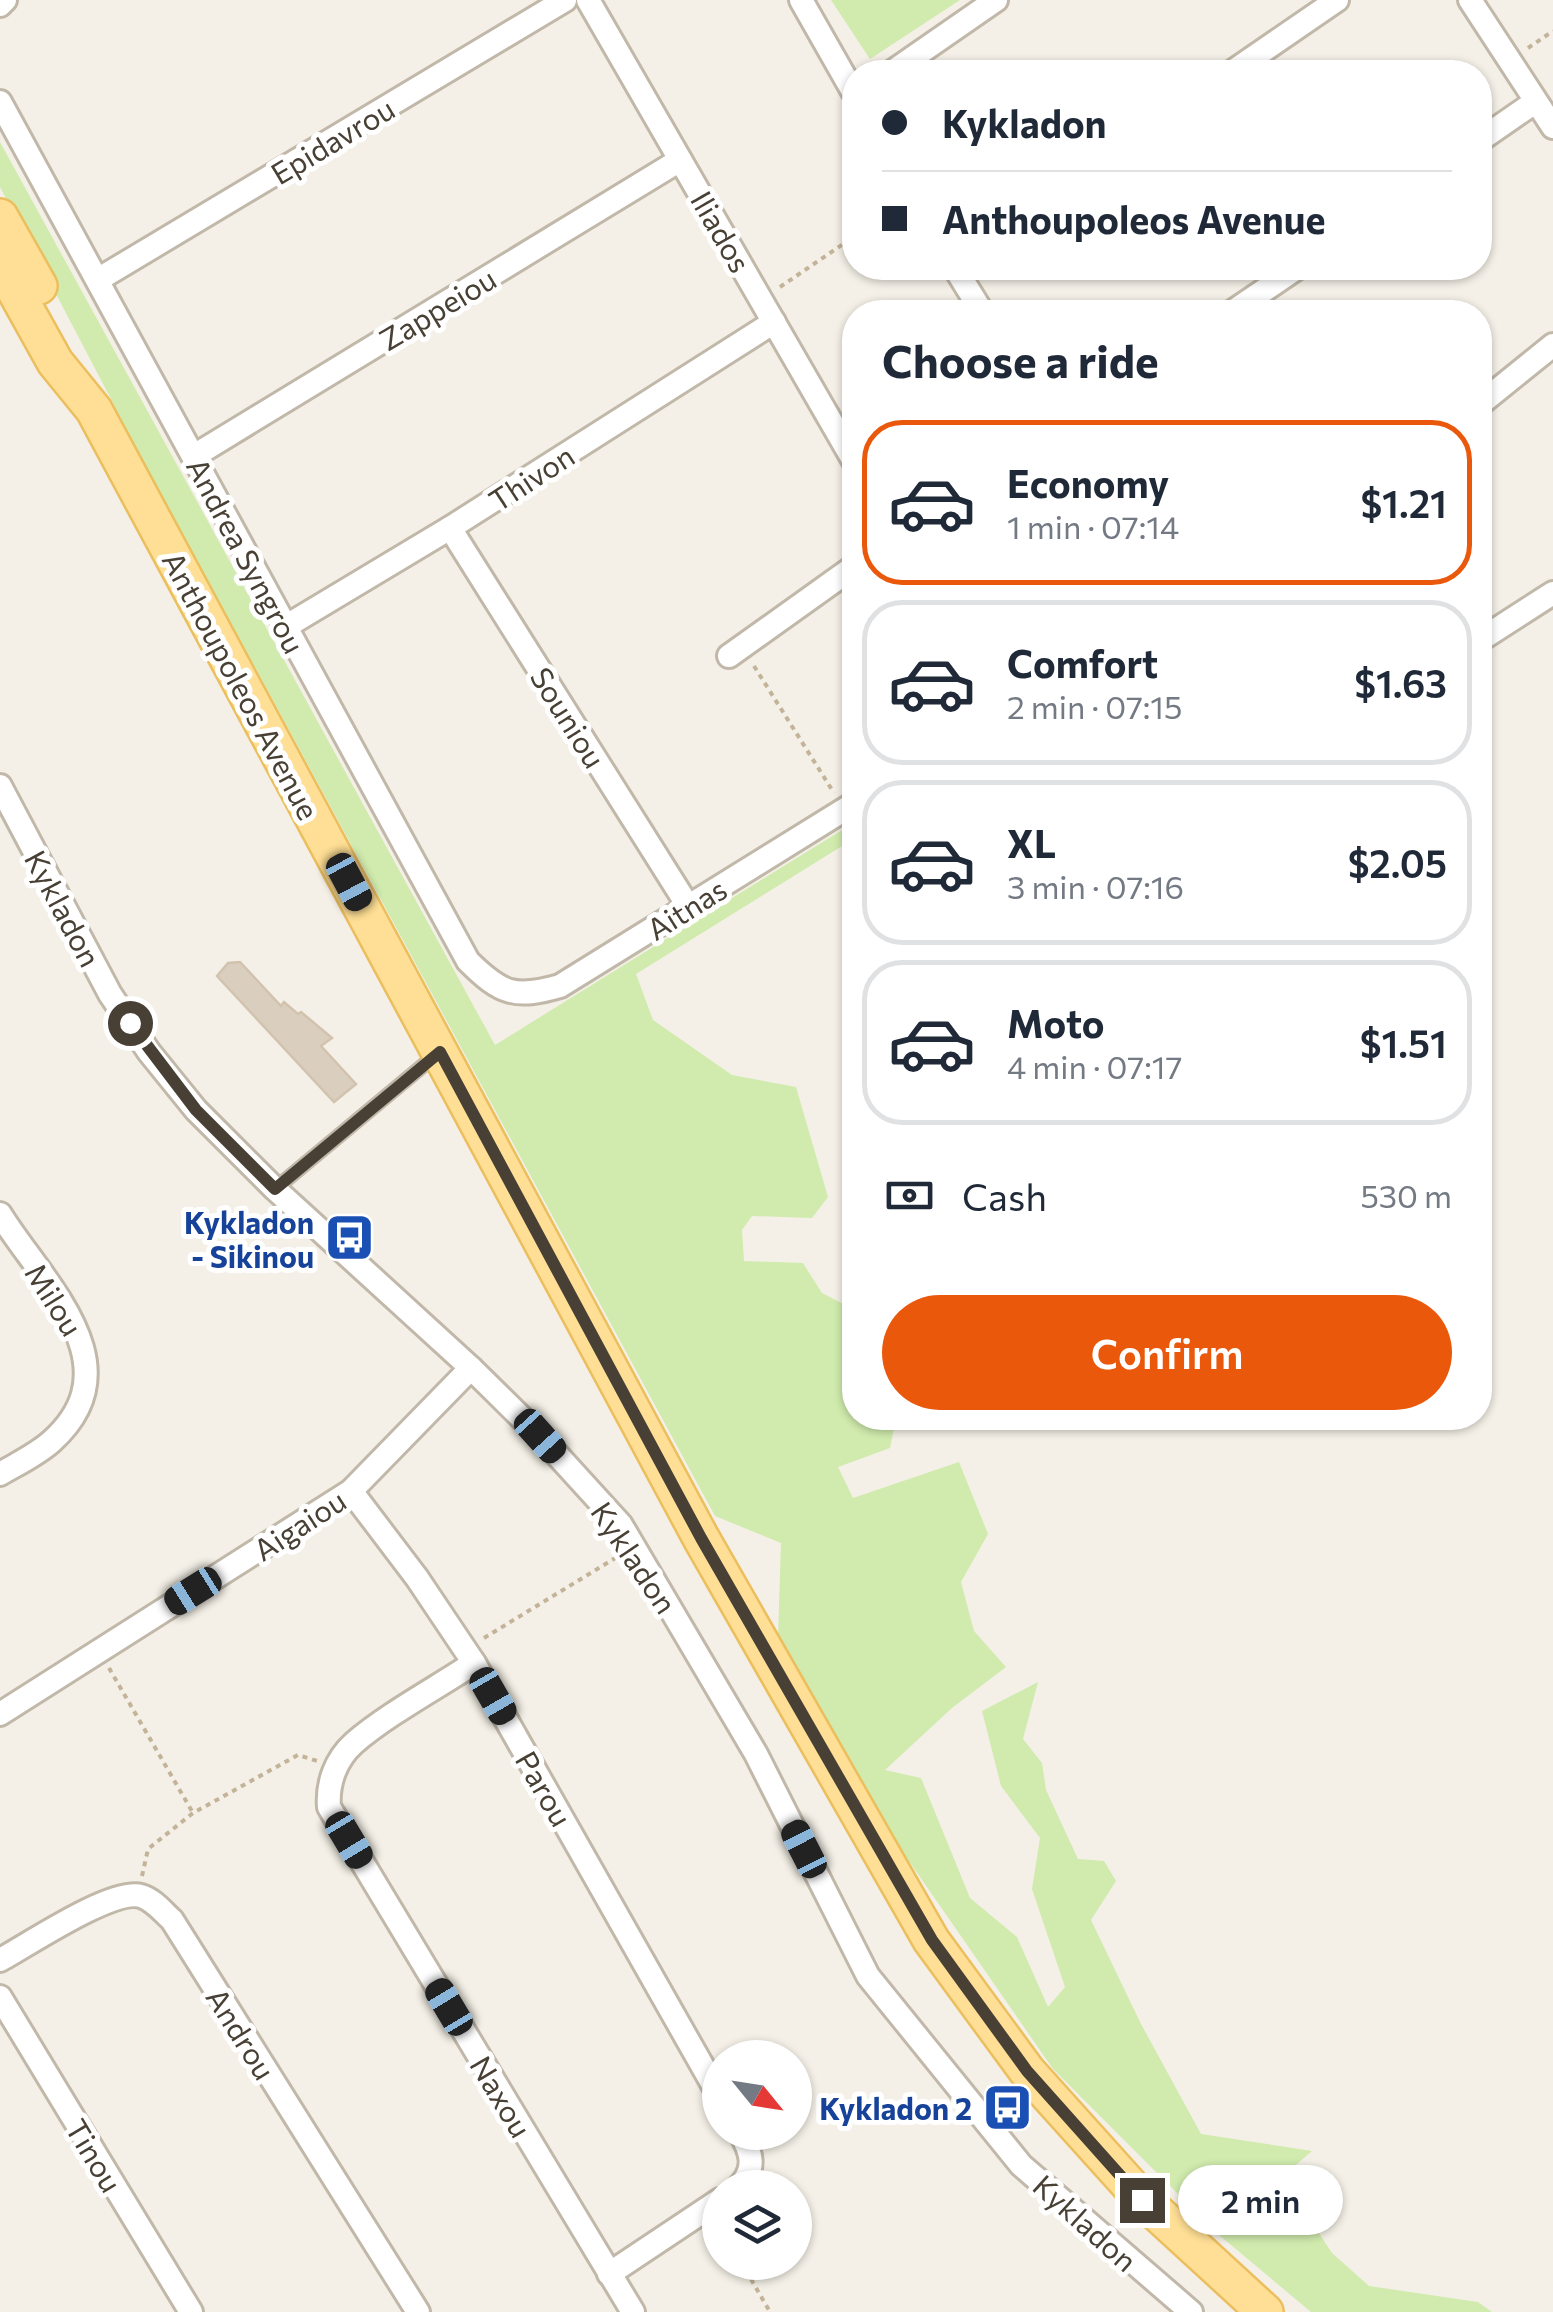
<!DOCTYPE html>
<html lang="en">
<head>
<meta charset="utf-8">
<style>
  body { margin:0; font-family:Commissioner,sans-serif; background:#f2f2f3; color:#1f2937; height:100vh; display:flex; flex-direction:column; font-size:38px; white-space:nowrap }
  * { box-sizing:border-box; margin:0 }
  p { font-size:32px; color:#747a83 }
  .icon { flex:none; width:55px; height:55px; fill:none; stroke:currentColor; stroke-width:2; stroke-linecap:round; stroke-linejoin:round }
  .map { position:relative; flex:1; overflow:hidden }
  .sheet { position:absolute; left:842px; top:300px; width:650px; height:1130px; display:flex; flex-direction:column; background:#fff; border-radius:40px; box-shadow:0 2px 8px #0004 }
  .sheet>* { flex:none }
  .banner { position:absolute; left:842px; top:60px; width:650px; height:220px; border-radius:40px; box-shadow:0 2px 8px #0004; display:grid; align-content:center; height:220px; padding:0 40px; background:#fff }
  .needle { width:65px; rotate:120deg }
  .buttons { position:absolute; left:702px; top:2040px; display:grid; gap:20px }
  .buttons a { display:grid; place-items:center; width:110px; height:110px; border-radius:50%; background:#fff; box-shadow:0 2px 8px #0004; font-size:50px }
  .end { position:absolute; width:45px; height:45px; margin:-22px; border:12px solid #484035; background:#fff; box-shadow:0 0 0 5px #fff }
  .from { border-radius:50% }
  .bubble { position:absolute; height:70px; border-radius:35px; background:#fff; box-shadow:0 2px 8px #0004; font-size:32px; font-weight:600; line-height:70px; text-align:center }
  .car { position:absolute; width:30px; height:60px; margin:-30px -15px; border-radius:12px; box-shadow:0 0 8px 2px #0007; background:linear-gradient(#222 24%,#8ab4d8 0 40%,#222 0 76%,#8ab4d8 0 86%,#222 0) }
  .banner b { display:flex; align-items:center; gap:35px; height:95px; font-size:38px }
  .banner b+b { border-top:2px solid #e0e1e3 }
  .banner i { width:25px; height:25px; background:#1f2937 }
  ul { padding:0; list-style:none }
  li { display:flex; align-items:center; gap:30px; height:165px; margin:0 20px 15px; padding:0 20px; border:5px solid #e0e1e3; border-radius:40px }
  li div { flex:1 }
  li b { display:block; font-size:38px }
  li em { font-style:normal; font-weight:600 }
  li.on { border-color:#ea580c }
  li>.icon { width:90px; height:90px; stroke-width:1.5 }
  h2 { padding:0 40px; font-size:45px; line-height:120px }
  .pay { display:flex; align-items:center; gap:25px; height:110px; padding:0 40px; font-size:38px }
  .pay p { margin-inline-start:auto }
  .button { display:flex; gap:20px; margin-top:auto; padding:20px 40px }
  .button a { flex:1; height:115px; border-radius:60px; background:#ea580c; color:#fff; font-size:40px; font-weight:600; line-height:115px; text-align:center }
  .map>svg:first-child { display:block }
</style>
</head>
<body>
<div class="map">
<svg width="1553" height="2312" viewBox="0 0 1553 2312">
  <rect width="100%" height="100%" fill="#f4f0e7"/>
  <g fill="#d0ebad">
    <path d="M831 0H960L870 59Z"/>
    <path d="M0 142 495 1045 855 822V838L636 974 653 1020 732 1075 796 1087 828 1197 812 1218 752 1216 742 1230 744 1261 803 1263 822 1293 855 1310V1418H905L894 1428 890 1448 838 1467 853 1498 959 1462 988 1534 961 1582 974 1631 1006 1667 952 1708 885 1770 921 1778 970 1898 1017 1937 1048 2007 1065 1987 1032 1889 1040 1838 1001 1786 982 1711 1038 1682 1023 1739 1042 1763 1046 1790 1078 1859 1104 1861 1116 1881 1091 1920 1141 2024 1201 2134 1312 2151 1282 2177 1332 2253 1369 2286 1478 2302 1492 2312H1311L1219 2235 1053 2069 859 1789 778 1638 781 1543 715 1516 146 466 0 187Z"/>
  </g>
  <path fill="#dacebe" stroke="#d2c3ae" stroke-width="2.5" d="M240 962 281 1006 284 1002 298 1014 301 1012 332 1038 321 1046 356 1084 334 1102 217 976 228 963Z"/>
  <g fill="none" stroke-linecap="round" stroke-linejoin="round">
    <defs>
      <path id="lane" d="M275 1189 437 1054"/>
      <g id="street">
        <path d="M588 0 855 463"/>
        <path d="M801 0 855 95"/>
        <path d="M1470 0 1553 127"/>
        <path d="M0 5 5 0"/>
        <path d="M892 72 996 0"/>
        <path d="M1232 72 1337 0"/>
        <path d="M0 102 468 961C501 994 515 999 560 986L855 803"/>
        <path d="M1480 140 1535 102"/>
        <path d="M955 268 982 312"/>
        <path d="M99 279 565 0"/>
        <path d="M1232 312 1297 268"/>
        <path d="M1480 404 1553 345"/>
        <path d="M194 456 680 160"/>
        <path d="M450 528 688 906"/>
        <path d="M285 627 450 528 774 322"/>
        <path d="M1480 640 1553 593"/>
        <path d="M729 656 855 566"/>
        <path d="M0 786 110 994 149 1052 196 1110 275 1189 471 1368 540 1436 621 1525 756 1754 868 1976 1021 2165 1191 2312"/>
        <path d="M0 1214C42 1282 136 1365 52 1441 38 1454 17 1464 0 1474"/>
        <path d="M351 1491 417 1578 474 1663 720 2097"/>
        <path d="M474 1663C438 1687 386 1715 354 1743 336 1759 327 1783 329 1807L633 2312"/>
        <path d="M0 1714 351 1491 471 1368"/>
        <path d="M0 1960C28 1945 112 1888 141 1896 154 1900 163 1912 172 1920L418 2312"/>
        <path d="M0 1997 191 2312"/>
        <path d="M738 2188C757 2169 752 2153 740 2132"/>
        <path d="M609 2274 720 2200"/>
      </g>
      <g id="primary">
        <path d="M0 217 39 286"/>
        <path d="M0 263 55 362 94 410 701 1538 931 1940 1027 2071 1143 2200 1265 2312"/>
      </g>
    </defs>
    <use href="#lane" stroke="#c1b8a9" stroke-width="16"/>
    <use href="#street" stroke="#c1b8a9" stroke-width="28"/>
    <use href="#primary" stroke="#ebbe5e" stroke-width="40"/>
    <g stroke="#c3b399" stroke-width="4" stroke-dasharray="5 5" stroke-linecap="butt">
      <path d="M1528 48 1553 31"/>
      <path d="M780 287 855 236"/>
      <path d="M754 666 834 793"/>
      <path d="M484 1638 617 1557"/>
      <path d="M109 1668 193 1813"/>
      <path d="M142 1876 148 1849 193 1813 298 1755 317 1761"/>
      <path d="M741 2262 770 2312"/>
    </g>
    <use href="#lane" stroke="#fff" stroke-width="11"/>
    <use href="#street" stroke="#fff" stroke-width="22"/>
    <use href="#primary" stroke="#ffdf95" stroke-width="35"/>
  </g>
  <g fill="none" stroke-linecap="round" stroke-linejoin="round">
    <path stroke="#484035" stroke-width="12" d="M130 1023 196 1110 275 1189 440 1052 701 1538 932 1940 1027 2071 1142 2200"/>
  </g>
  <defs>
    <symbol id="bus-square" viewBox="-11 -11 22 22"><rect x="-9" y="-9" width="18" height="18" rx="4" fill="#1a4fb4" stroke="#fff"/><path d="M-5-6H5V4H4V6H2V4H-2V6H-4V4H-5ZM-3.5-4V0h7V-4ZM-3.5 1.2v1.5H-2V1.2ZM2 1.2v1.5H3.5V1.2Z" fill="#fff"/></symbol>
  </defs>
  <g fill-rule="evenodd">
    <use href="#bus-square" x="322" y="1210" width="55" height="55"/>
    <use href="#bus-square" x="980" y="2080" width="55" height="55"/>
  </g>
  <g text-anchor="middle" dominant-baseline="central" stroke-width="10" stroke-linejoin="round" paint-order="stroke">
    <g font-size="30" fill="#484035" stroke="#fff">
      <text transform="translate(332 140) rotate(-31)">Epidavrou</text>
      <text transform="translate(722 231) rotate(60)">Iliados</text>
      <text transform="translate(437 308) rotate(-31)">Zappeiou</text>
      <text transform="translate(531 477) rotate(-33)">Thivon</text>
      <text transform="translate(247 555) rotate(62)">Andrea Syngrou</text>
      <text transform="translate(242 685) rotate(62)">Anthoupoleos Avenue</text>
      <text transform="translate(569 717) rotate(58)">Souniou</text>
      <text transform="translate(64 908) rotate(62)">Kykladon</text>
      <text transform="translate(686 908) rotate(-32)">Aitnas</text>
      <text transform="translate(55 1299) rotate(58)">Milou</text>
      <text transform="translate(299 1524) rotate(-33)">Aigaiou</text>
      <text transform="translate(635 1557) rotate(56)">Kykladon</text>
      <text transform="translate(545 1788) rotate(60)">Parou</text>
      <text transform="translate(242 2033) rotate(58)">Androu</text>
      <text transform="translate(502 2096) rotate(59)">Naxou</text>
      <text transform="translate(95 2155) rotate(59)">Tinou</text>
      <text transform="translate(1086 2222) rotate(42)">Kykladon</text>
    </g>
    <g font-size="30" font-weight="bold" fill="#164399" stroke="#fff" text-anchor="end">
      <text x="314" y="1221">Kykladon<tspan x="314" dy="34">- Sikinou</tspan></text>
      <text x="972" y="2107">Kykladon 2</text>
    </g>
  </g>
</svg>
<div class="buttons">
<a><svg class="needle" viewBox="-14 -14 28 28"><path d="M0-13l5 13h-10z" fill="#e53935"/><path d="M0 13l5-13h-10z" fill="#747a83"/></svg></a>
<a><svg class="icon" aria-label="layers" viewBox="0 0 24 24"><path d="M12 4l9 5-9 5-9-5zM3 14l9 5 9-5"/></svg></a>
</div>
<i class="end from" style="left:130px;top:1023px"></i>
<i class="end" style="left:1142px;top:2200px"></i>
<div class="bubble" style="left:1178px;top:2165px;width:165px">2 min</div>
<i class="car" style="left:349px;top:882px;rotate:152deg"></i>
<i class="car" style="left:540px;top:1436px;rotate:138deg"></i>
<i class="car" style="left:193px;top:1591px;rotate:238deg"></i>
<i class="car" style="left:493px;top:1696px;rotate:150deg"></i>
<i class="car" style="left:349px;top:1840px;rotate:149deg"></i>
<i class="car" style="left:804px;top:1849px;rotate:333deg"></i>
<i class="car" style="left:449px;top:2007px;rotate:329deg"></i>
<div class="banner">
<b><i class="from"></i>Kykladon</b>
<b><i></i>Anthoupoleos Avenue</b>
</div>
<section class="sheet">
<h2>Choose a ride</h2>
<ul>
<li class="on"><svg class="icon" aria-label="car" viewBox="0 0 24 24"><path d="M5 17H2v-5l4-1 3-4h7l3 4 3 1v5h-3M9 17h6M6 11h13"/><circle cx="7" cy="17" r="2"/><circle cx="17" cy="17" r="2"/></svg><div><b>Economy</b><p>1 min · 07:14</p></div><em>$1.21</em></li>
<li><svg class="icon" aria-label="car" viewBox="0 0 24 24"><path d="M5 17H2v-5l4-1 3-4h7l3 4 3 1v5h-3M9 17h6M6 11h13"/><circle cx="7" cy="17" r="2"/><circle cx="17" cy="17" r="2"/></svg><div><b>Comfort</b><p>2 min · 07:15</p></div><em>$1.63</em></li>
<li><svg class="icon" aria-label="car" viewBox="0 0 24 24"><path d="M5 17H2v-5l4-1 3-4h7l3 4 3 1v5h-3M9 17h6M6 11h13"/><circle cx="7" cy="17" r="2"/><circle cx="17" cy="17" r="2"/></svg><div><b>XL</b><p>3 min · 07:16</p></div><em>$2.05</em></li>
<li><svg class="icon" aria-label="car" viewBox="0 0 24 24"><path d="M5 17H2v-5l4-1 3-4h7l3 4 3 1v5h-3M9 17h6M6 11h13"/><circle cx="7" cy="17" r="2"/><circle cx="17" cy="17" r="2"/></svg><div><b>Moto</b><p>4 min · 07:17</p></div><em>$1.51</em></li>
</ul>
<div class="pay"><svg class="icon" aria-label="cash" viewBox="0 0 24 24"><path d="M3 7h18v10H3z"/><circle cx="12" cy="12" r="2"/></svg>Cash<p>530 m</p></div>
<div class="button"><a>Confirm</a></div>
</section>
</div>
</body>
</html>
